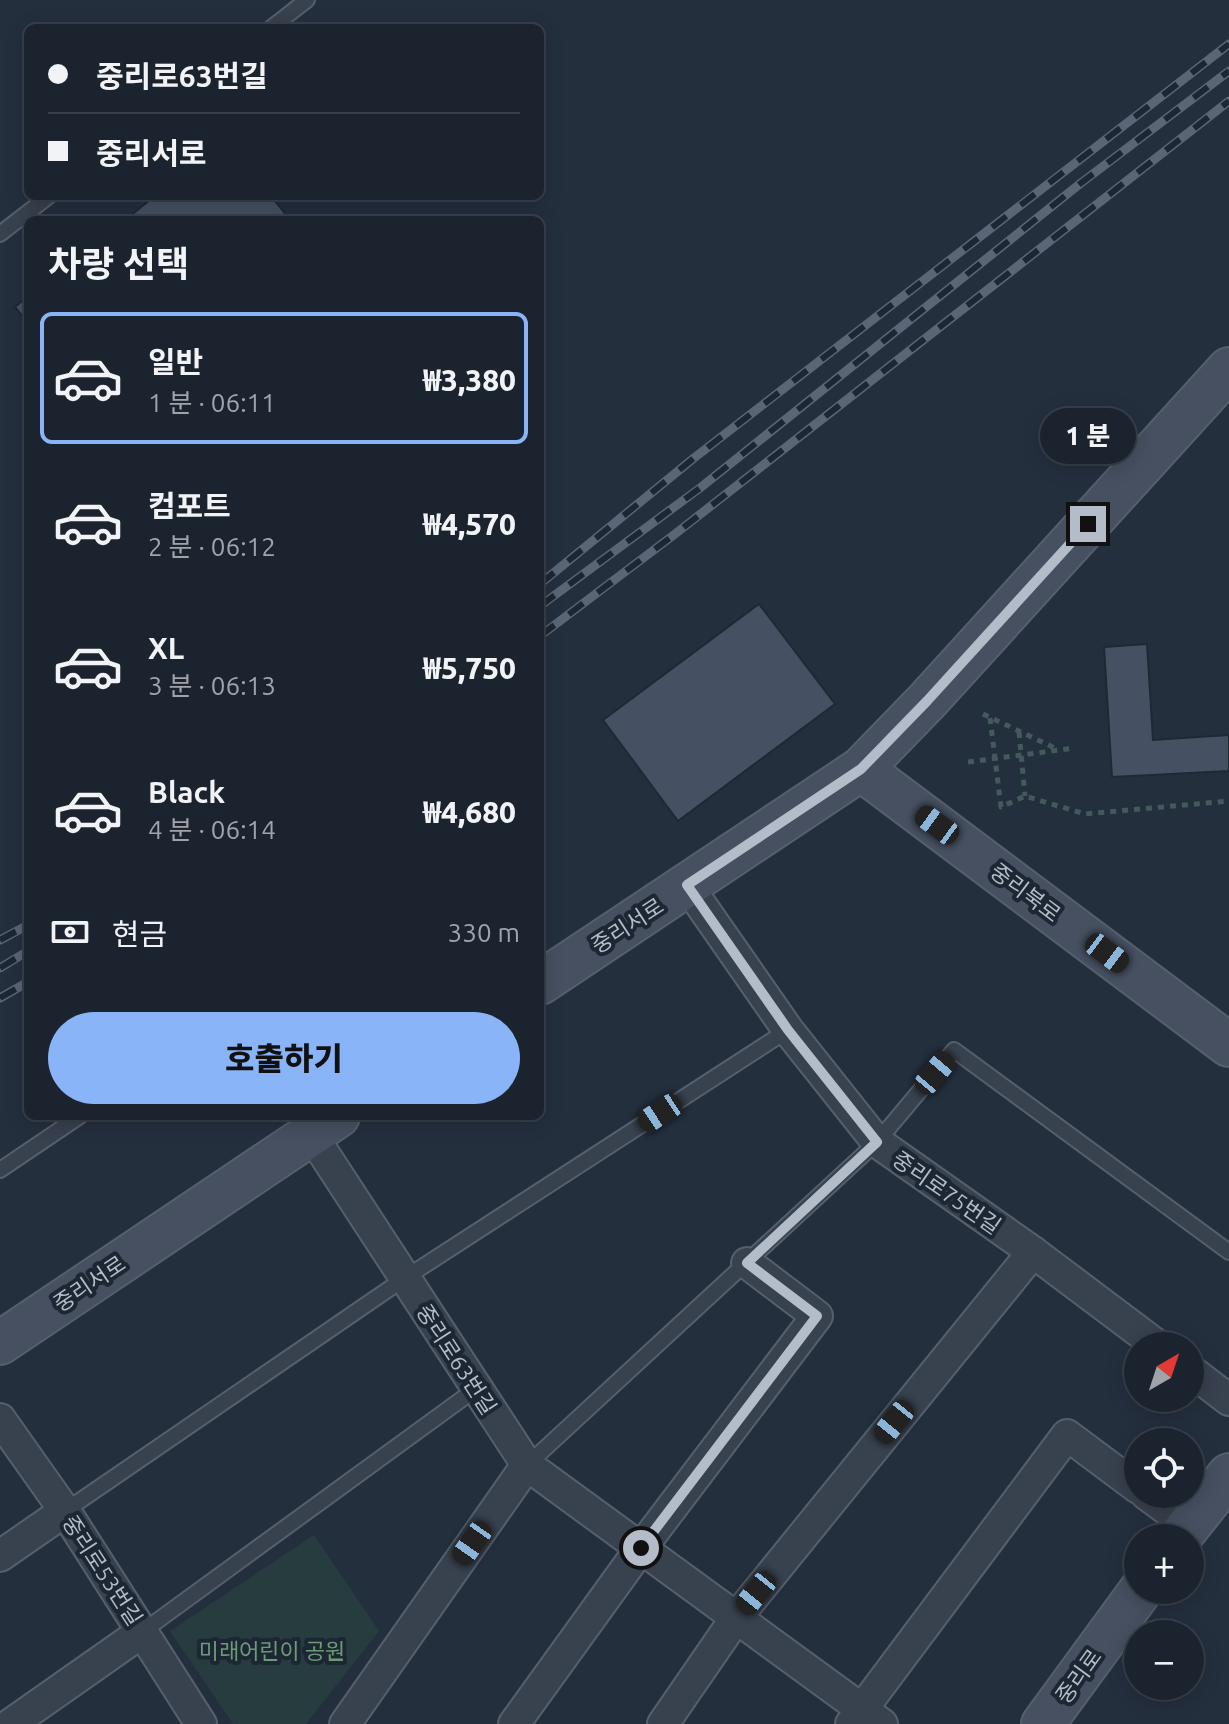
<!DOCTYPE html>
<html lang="ko">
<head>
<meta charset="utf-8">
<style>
  body { margin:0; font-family:Ubuntu,"Noto Sans KR",sans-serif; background:#242b36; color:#f1f3f6; height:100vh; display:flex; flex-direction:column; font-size:30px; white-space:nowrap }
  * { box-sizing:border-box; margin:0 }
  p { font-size:26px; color:#a0a4aa }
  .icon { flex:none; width:44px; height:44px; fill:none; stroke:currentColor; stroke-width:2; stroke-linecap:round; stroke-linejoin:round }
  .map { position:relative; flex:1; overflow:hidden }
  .details { position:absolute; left:24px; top:216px; width:520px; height:904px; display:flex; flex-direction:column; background:#1b232e; border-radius:12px; box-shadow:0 4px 20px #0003,0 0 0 2px #39404a }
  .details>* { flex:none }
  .top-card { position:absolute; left:24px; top:24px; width:520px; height:176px; border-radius:12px; box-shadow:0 4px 20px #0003,0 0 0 2px #39404a; display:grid; align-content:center; height:176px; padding:0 24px; background:#1b232e }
  .needle { width:52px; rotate:39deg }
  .tools { position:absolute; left:1124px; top:1332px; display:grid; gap:16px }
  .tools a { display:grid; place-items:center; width:80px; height:80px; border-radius:50%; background:#1b232e; box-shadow:0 4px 20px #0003,0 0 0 2px #39404a; font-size:40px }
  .end { position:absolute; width:36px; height:36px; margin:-18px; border:10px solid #b4bcc9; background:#111; box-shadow:0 0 0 4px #111 }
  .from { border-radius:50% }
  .bubble { position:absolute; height:56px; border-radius:28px; background:#1b232e; box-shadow:0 4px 20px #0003,0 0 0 2px #39404a; font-size:26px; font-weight:800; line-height:56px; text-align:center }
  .car { position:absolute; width:24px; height:48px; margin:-24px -12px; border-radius:10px; box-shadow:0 0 6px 2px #0007; background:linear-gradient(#222 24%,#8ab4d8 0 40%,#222 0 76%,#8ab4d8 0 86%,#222 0) }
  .top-card b { display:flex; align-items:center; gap:28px; height:76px; font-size:30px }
  .top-card b+b { border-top:2px solid #39404a }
  .top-card i { width:20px; height:20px; background:#f1f3f6 }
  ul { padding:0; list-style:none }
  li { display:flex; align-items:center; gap:24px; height:132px; margin:0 16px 12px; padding:0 8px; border:4px solid transparent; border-radius:12px }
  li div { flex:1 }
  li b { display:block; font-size:30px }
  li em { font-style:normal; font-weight:800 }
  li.on { border-color:#8ab4f8 }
  li>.icon { width:72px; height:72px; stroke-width:1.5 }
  h2 { padding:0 24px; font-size:36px; line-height:96px }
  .pay { display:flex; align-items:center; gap:20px; height:88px; padding:0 24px; font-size:30px }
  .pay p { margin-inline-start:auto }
  .cta { display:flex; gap:16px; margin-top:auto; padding:16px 24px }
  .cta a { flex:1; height:92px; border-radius:48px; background:#8ab4f8; color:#111; font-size:32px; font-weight:800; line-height:92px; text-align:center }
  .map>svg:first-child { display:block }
</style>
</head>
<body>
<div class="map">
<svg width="1229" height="1724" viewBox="0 0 1229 1724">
  <rect width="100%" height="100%" fill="#242f3e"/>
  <path fill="#263c3f" d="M314 1535 379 1631 306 1724H233L170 1631Z"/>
  <g fill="#455162" stroke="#1f2835" stroke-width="2">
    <path d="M155 196H271L290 220H125Z"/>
    <path d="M28 296V323L15 307Z"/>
    <path d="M759 604 835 704 678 821 603 720Z"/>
    <path d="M1147 644 1153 740 1229 735V771L1112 777 1104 647Z"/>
  </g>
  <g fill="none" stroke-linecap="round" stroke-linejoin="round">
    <defs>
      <g id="lane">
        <path d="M271 28 307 0"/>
        <path d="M0 234 49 196"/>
        <path d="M0 1170 80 1116"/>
        <path d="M527 1465 877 1142 954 1050 1229 1252"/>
        <path d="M65 1511 405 1278 788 1030"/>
        <path d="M142 1632 477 1388"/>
      </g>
      <g id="street">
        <path d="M687 885 788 1030 877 1142 1033 1252 1158 1346"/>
        <path d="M311 1134 527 1465 882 1724"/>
        <path d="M1190 1370 1229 1400"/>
        <path d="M0 1419 65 1511 201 1724"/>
        <path d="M1146 1494 1188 1525"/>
        <path d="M0 1556 65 1511"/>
        <path d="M11 1724 142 1632"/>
        <path d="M345 1724 527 1465"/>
        <path d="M514 1724 641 1548 817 1316 747 1263"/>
        <path d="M663 1724 736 1618 1033 1252"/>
        <path d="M851 1724 1067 1435 1138 1488"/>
      </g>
      <g id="secondary">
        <path d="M861 769 1229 1045"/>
        <path d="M540 983 861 769 927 701 1229 369"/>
        <path d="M0 1343 338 1116"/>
        <path d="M1179 1538 1229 1475"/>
        <path d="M1043 1724 1141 1590"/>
      </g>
    </defs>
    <use href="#lane" stroke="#565f6c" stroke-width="18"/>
    <use href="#street" stroke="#565f6c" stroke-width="34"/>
    <use href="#secondary" stroke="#565f6c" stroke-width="46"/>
    <g stroke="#44595c" stroke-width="5" stroke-dasharray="6 6" stroke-linecap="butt">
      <path d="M983 714 1059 750"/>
      <path d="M990 718 1001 807 1025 796 1085 814 1229 801"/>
      <path d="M1019 732 1025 796"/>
      <path d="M968 762 1075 748"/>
    </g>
    <use href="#lane" stroke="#38414e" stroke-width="14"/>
    <use href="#street" stroke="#38414e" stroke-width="30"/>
    <use href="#secondary" stroke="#465061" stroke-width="42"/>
    <defs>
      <g id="rail">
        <path d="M540 584 694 458 1229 44"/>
        <path d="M540 606 700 488 1081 183 1229 71"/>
        <path d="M540 636 675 534 1229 101"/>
        <path d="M0 940 28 925"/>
        <path d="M0 968 28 951"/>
        <path d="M0 998 28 982"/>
      </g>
    </defs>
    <use href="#rail" stroke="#5a6575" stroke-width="9"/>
    <use href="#rail" stroke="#1d2633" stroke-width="6" stroke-dasharray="18" stroke-linecap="butt"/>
  </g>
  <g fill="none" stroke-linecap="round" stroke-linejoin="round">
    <path stroke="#b4bcc9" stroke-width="10" d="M641 1548 817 1316 747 1263 877 1142 788 1030 687 885 861 769 927 701 1088 524"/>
  </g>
  <g text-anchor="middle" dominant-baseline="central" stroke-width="8" stroke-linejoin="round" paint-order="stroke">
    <g font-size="22" fill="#b4bcc9" stroke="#1d2633">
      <text transform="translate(1026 892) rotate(37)">중리북로</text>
      <text transform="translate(627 925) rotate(-33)">중리서로</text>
      <text transform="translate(947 1192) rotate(35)">중리로75번길</text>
      <text transform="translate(89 1283) rotate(-34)">중리서로</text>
      <text transform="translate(457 1359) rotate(57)">중리로63번길</text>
      <text transform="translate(103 1570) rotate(57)">중리로53번길</text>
      <text transform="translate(1078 1676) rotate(-54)">중리로</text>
    </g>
    <g font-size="22" fill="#6b9a76" stroke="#1d2633">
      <text x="272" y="1650">미래어린이 공원</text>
    </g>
  </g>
</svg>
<div class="tools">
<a><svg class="needle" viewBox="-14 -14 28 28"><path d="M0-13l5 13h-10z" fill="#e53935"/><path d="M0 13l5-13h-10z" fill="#a0a4aa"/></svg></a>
<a><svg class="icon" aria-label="locate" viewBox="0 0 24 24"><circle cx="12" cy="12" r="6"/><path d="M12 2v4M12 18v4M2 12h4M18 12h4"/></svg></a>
<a>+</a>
<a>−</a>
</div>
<i class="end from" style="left:641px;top:1548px"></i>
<i class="end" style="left:1088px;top:524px"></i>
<div class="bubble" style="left:1040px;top:408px;width:96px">1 분</div>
<i class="car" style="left:937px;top:825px;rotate:306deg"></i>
<i class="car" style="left:1107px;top:953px;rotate:127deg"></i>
<i class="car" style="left:935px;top:1073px;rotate:40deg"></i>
<i class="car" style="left:660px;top:1113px;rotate:237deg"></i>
<i class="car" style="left:894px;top:1422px;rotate:219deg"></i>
<i class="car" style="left:472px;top:1543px;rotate:215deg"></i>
<i class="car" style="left:756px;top:1593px;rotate:219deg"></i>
<div class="top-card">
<b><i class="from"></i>중리로63번길</b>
<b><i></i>중리서로</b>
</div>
<section class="details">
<h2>차량 선택</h2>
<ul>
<li class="on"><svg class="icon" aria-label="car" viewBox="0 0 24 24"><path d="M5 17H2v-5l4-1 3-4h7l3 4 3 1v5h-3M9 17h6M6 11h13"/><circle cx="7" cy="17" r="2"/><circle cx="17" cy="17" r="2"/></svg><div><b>일반</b><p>1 분 · 06:11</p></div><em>₩3,380</em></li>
<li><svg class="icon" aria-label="car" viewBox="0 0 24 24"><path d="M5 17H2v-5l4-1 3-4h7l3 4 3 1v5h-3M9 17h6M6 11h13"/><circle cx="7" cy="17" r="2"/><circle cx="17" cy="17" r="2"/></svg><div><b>컴포트</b><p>2 분 · 06:12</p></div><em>₩4,570</em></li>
<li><svg class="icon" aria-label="car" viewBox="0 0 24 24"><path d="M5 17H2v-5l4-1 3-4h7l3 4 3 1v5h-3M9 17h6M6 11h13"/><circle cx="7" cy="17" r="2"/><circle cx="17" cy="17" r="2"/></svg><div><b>XL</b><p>3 분 · 06:13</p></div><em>₩5,750</em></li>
<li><svg class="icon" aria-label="car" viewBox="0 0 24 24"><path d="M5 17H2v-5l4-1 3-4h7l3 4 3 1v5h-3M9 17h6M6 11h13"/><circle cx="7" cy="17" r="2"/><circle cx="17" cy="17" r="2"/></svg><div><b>Black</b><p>4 분 · 06:14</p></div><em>₩4,680</em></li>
</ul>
<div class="pay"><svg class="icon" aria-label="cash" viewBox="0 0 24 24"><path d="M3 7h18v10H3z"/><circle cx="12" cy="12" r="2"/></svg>현금<p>330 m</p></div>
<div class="cta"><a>호출하기</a></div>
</section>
</div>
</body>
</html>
